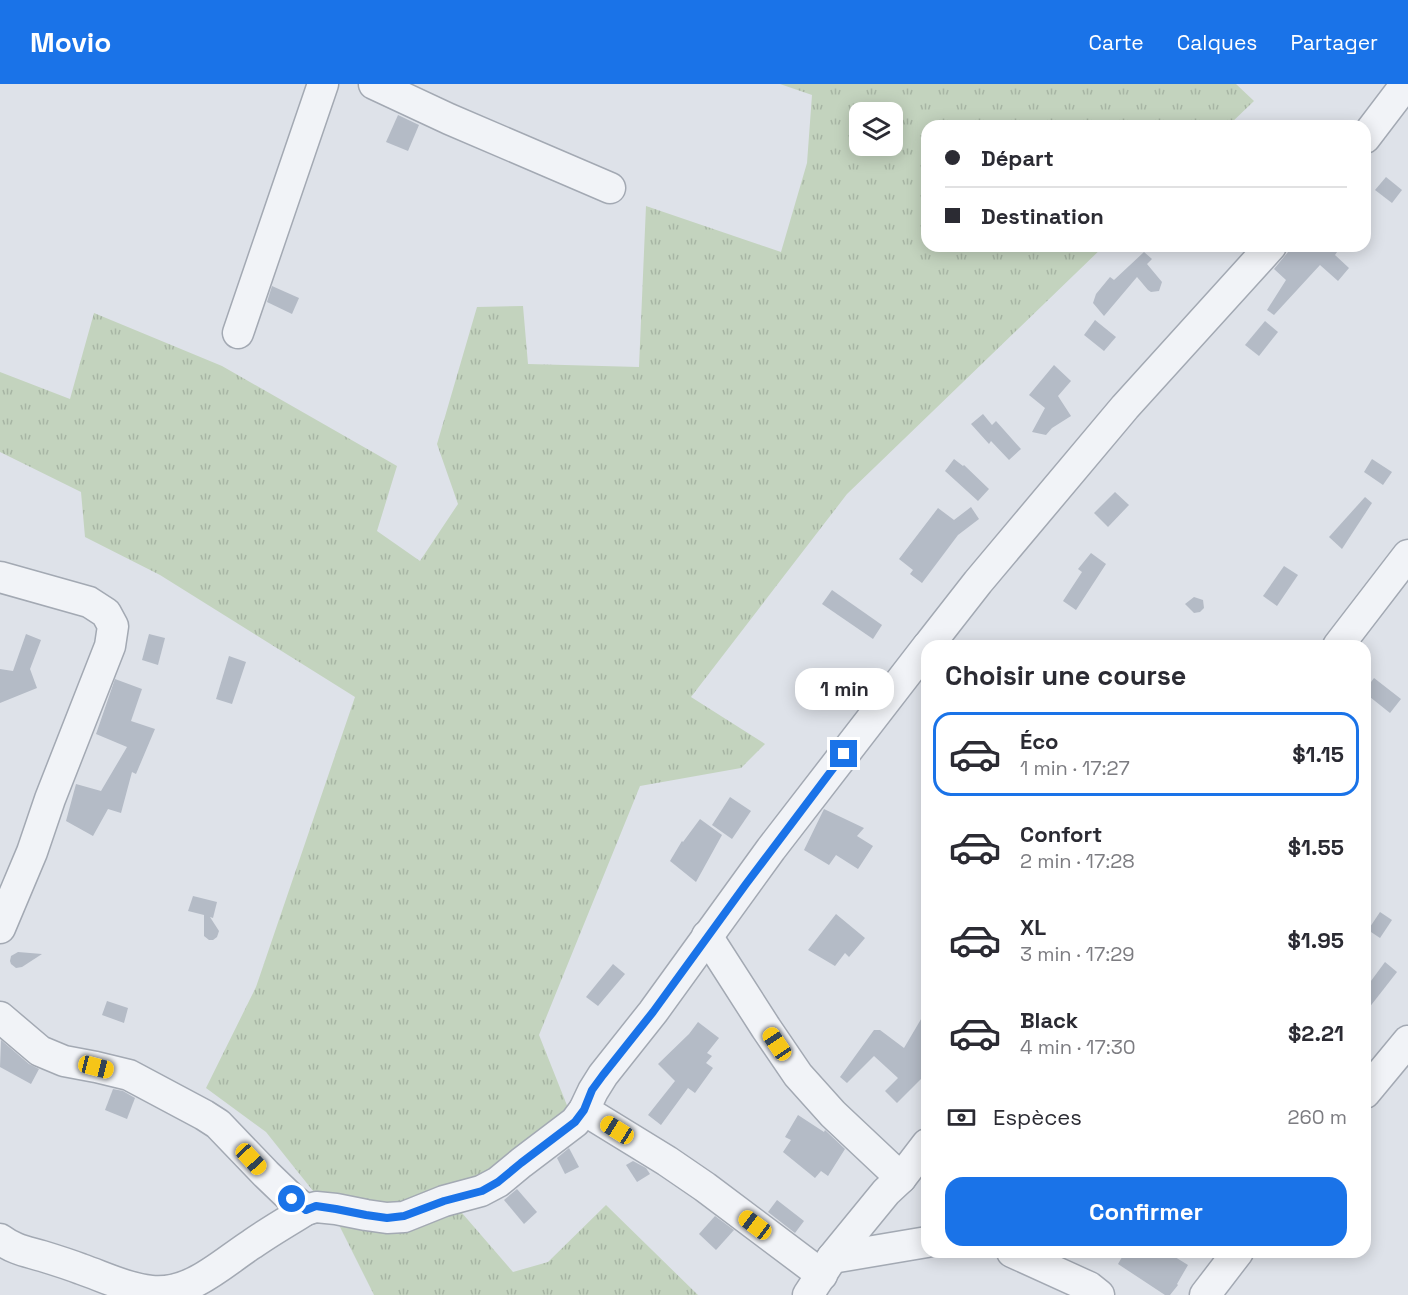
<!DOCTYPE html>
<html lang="fr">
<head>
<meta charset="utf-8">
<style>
  body { margin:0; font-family:"Space Grotesk",sans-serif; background:#f2f2f3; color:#2b2b33; height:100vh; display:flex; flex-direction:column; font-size:22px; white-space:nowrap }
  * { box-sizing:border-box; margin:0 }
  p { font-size:20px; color:#7c7c81 }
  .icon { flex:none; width:33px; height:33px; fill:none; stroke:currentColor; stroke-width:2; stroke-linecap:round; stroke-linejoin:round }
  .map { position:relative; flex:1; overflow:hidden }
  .sheet { position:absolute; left:921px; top:556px; width:450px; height:618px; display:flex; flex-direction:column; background:#fff; border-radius:18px; box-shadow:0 3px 15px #0003 }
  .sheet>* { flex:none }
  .top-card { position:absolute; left:921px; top:36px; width:450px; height:132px; border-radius:18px; box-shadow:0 3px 15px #0003; display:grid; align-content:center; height:132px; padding:0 24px; background:#fff }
  .tools { position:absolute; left:849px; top:18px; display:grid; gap:12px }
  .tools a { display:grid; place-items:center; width:54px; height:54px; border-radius:12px; background:#fff; box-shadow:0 3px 15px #0003; font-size:30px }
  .end { position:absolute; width:27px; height:27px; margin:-14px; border:8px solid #1a73e8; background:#fff; box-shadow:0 0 0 3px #fff }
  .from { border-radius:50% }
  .bubble { position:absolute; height:42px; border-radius:18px; background:#fff; box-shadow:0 3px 15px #0003; font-size:20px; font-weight:800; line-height:42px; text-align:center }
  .car { position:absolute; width:18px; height:36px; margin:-18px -9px; border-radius:8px; box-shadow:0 0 4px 2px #0007; background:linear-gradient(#f5c518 24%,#345 0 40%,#f5c518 0 76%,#345 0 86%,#f5c518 0) }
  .top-card b { display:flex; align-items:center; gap:21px; height:57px; font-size:22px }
  .top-card b+b { border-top:2px solid #e1e1e2 }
  .top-card i { width:15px; height:15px; background:#2b2b33 }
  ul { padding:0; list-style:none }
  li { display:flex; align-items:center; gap:18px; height:84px; margin:0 12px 9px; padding:0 12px; border:3px solid transparent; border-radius:18px }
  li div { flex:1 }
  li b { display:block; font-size:22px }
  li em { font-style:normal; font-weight:800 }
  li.on { border-color:#1a73e8 }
  li>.icon { width:54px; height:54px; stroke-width:1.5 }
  h2 { padding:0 24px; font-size:27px; line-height:72px }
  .pay { display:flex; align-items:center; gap:15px; height:66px; padding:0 24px; font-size:22px }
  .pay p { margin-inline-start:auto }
  .button { display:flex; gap:12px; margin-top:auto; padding:12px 24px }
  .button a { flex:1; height:69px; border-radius:18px; background:#1a73e8; color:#fff; font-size:24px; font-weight:800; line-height:69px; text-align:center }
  header { display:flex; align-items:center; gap:36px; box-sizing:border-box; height:84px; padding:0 30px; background:#1a73e8; color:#fff }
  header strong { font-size:28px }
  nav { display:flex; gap:33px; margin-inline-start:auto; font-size:21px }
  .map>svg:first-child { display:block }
</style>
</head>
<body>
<header>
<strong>Movio</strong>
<nav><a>Carte</a><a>Calques</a><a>Partager</a></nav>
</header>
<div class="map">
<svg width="1408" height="1211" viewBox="0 0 1408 1211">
  <defs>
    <pattern id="grass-tufts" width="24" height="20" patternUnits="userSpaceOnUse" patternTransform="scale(1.5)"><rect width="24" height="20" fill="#c3d3be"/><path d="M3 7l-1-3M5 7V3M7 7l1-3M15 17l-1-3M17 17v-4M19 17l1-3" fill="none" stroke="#a7b5a4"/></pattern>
  </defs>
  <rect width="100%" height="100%" fill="#dee2e9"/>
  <path fill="url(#grass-tufts)" fill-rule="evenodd" d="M780 0H1236L1254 17 1228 42H927V162H1104L847 410 691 613 765 660 741 684 640 702 539 951 570 1029 462 1129 513 1188 548 1178 606 1121 698 1211H374L337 1137 266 1048 206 1004 256 903 355 613 160 491 85 453 81 408 0 368V288L70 315 94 229 222 282 397 382 377 447 420 477 458 420 437 360 477 223 523 222 528 280 639 283 646 122 781 168 807 79 812 11ZM860 28H892V62H860Z"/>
  <g fill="#b4bbc6">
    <path d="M398 31 419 41 408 67 386 58Z"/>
    <path d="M1386 93 1402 106 1392 119 1375 106Z"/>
    <path d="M1293 162H1341L1335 171 1349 184 1338 197 1320 181 1274 231 1267 226 1286 196 1274 185Z"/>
    <path d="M1144 168 1152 175 1147 180 1162 198 1159 207 1151 208 1148 206 1137 193 1104 232 1093 219 1096 210 1110 193 1114 196Z"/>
    <path d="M272 202 299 214 292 230 267 218Z"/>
    <path d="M1095 236 1116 253 1104 267 1084 251Z"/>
    <path d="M1265 237 1278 248 1259 272 1245 261Z"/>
    <path d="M1054 281 1071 297 1058 312 1071 332 1052 344 1046 351 1032 348 1045 324 1029 311Z"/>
    <path d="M983 330 992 341 996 337 1021 365 1009 376 991 357 989 360 971 340Z"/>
    <path d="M954 375 963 382 964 381 989 405 978 417 945 387Z"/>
    <path d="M1372 375 1392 388 1383 401 1364 388Z"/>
    <path d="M1115 408 1129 421 1108 443 1094 429Z"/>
    <path d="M1365 413 1372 419 1342 465 1329 453Z"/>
    <path d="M971 423 979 435 958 451 922 499 910 490 913 486 899 475 938 424 954 436Z"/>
    <path d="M1091 469 1106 480 1076 526 1063 517 1082 488 1078 485Z"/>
    <path d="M1284 482 1298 491 1277 522 1263 512Z"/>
    <path d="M832 506 882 541 873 555 822 520Z"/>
    <path d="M1194 513 1203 516 1204 524 1200 528 1194 529 1185 520Z"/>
    <path d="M26 550 41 556 30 585 37 604 0 619V585L13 587Z"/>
    <path d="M149 550 165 554 158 581 142 576Z"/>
    <path d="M229 572 246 578 232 620 216 615Z"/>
    <path d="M1374 594 1401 615 1390 629 1365 609V606Z"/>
    <path d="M115 595 142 605 131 637 155 645 136 690 132 688 121 729 108 725 93 752 66 737 76 700 101 707 127 663 96 650Z"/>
    <path d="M730 713 751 727 732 755 712 741Z"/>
    <path d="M824 725 864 744 857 752 873 762 858 785 836 771 829 781 804 766Z"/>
    <path d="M700 735 722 751 696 798 670 777 682 757 683 758Z"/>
    <path d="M193 812 217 818 213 834 210 833 219 847 217 853 213 856H209L204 852V831L188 827Z"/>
    <path d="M1380 828 1392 836 1380 854 1368 846Z"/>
    <path d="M836 830 865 854 849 873 845 869 835 882 808 866Z"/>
    <path d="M18 868 42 870 22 883 16 884 11 880 10 877 11 872Z"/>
    <path d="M1385 878 1397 888 1365 929V905Z"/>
    <path d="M613 880 625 890 598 922 586 913Z"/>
    <path d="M107 917 128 924 124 939 102 931Z"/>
    <path d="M927 925V989L897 1019 885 1007 898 994 874 972 847 999 840 993 874 946H880L904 964Z"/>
    <path d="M698 938 719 954 707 969 712 972 706 979 713 984 695 1009 688 1004 661 1041 648 1031 675 997 658 980 689 950Z"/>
    <path d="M1 956 29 980 39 985 31 1000 0 983Z"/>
    <path d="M113 1005 123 1007 135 1014 127 1035 105 1026Z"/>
    <path d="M798 1031 824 1048 825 1046 845 1065 828 1092 821 1087 815 1094 783 1068 791 1056 785 1053Z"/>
    <path d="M569 1064 579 1083 565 1090 557 1074Z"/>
    <path d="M633 1077 646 1084 650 1090 637 1098 626 1081Z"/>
    <path d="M517 1105 537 1128 524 1140 504 1116Z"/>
    <path d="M777 1116 804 1137 795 1149 768 1128Z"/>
    <path d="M715 1132 734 1146 716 1166 699 1150Z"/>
    <path d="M1125 1168H1167L1188 1181 1177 1200 1178 1201 1170 1211H1165L1118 1180Z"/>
  </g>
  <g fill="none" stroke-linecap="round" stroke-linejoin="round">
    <defs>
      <g id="minor">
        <path d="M374 0 449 35 610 104"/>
        <path d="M1365 54 1406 0"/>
        <path d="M238 249 323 0"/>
        <path d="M0 493 89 518 106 529 113 542 110 562 50 715 32 768 0 844"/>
        <path d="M928 562 978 498 1125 323 1271 162"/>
        <path d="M1338 562 1408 471"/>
        <path d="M707 852 766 944 798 991 833 1030 901 1094"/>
        <path d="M0 933 40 967 64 977 96 983 129 991 204 1031 218 1040 266 1090 292 1115 306 1126"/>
        <path d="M1365 1009 1408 957"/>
        <path d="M584 1026 667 1077 705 1103 822 1191"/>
        <path d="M0 1155C15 1166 25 1167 42 1172 55 1176 68 1180 81 1185 104 1193 126 1204 151 1207 191 1211 221 1180 252 1160 269 1148 288 1137 306 1126L316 1123 336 1125 366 1131 387 1134 404 1133 444 1117 481 1107 498 1098 521 1079 575 1038 584 1026 593 1007 603 991 653 928 771 765 927 563"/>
        <path d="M1012 1168 1089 1203 1099 1211"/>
        <path d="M832 1174 927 1158"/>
        <path d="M808 1211 832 1174 886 1108 901 1094 927 1060"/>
        <path d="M1205 1211 1238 1168"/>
      </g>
    </defs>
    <use href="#minor" stroke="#a3a9b3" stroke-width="33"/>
    <use href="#minor" stroke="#f1f3f7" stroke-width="30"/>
  </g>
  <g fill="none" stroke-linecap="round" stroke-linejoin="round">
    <path stroke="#1a73e8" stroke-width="8" d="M292 1115 306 1126 316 1122 336 1125 366 1131 387 1134 404 1132 444 1117 482 1107 498 1098 521 1079 575 1038 584 1026 592 1006 603 991 653 928 746 800 844 670"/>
  </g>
</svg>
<div class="tools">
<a><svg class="icon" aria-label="layers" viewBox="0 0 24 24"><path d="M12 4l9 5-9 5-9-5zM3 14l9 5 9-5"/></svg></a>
</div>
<i class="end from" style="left:292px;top:1115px"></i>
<i class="end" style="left:844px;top:670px"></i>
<div class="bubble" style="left:795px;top:584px;width:99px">1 min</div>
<i class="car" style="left:777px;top:960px;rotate:326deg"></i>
<i class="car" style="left:96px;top:983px;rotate:104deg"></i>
<i class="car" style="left:617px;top:1046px;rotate:302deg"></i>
<i class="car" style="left:251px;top:1075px;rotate:137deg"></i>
<i class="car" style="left:755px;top:1141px;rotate:307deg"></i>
<div class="top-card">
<b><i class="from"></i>Départ</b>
<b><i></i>Destination</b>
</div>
<section class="sheet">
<h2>Choisir une course</h2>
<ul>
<li class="on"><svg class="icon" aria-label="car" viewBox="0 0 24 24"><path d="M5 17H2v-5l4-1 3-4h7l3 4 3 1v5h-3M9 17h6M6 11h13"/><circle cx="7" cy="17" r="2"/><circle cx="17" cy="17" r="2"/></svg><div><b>Éco</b><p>1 min · 17:27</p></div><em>$1.15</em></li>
<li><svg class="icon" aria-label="car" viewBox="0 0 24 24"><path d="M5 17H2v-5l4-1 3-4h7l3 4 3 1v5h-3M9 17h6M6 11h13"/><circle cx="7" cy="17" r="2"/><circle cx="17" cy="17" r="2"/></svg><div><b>Confort</b><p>2 min · 17:28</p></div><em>$1.55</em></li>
<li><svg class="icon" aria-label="car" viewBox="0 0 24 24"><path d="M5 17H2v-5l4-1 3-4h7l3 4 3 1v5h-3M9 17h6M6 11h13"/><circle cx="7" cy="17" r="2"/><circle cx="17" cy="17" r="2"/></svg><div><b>XL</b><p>3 min · 17:29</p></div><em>$1.95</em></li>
<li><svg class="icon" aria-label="car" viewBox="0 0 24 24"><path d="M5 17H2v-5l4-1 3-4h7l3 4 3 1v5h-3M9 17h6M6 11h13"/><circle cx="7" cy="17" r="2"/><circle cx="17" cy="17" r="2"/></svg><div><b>Black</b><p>4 min · 17:30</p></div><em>$2.21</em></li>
</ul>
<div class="pay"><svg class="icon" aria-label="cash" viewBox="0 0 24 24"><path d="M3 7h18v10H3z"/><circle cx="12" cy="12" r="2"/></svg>Espèces<p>260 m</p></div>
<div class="button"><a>Confirmer</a></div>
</section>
</div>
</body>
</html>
